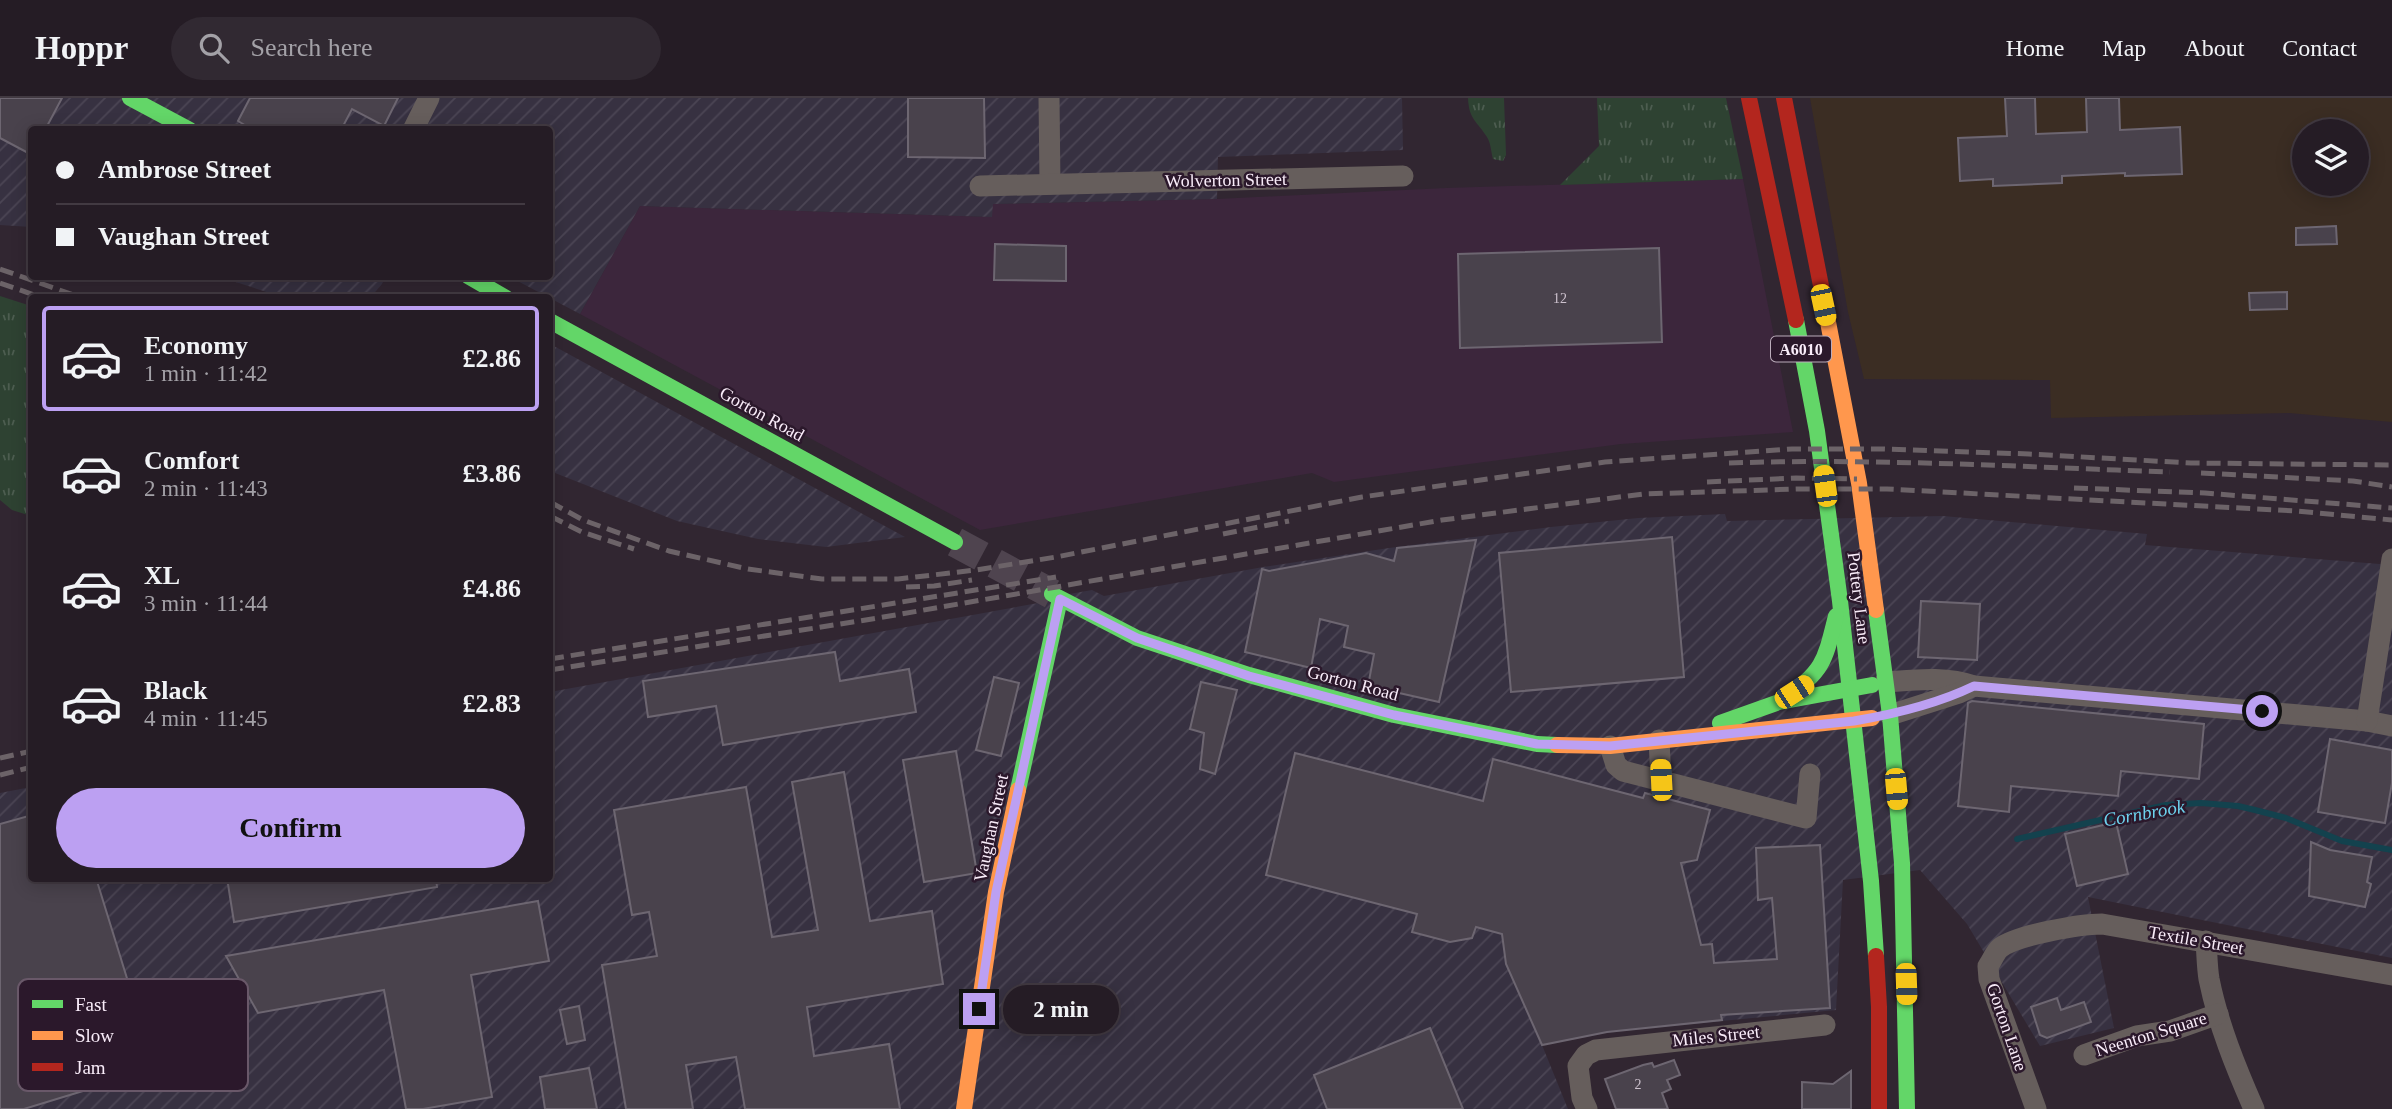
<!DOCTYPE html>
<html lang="en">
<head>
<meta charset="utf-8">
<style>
  body { margin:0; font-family:"Times New Roman",serif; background:#312932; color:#f1f3f6; height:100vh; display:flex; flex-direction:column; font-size:26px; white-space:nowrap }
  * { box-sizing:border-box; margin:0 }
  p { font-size:23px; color:#a3a1a7 }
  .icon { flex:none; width:38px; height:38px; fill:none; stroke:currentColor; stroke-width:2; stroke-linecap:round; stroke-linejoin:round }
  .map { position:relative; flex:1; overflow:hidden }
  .side { position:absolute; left:28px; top:196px; width:525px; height:588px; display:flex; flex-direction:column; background:#251c25; border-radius:7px; box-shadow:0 4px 18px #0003,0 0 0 2px #423a42 }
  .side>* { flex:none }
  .top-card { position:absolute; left:28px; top:28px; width:525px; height:154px; border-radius:7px; box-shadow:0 4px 18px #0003,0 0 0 2px #423a42; display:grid; align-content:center; height:154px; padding:0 28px; background:#251c25 }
  .tools { position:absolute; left:2292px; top:21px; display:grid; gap:14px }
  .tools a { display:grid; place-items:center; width:77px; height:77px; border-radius:50%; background:#251c25; box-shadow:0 4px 18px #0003,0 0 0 2px #423a42; font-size:35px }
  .end { position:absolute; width:32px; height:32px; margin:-16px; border:9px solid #bca0f2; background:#111; box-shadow:0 0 0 4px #111 }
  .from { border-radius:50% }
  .bubble { position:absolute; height:49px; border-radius:24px; background:#251c25; box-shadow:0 4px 18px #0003,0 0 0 2px #423a42; font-size:23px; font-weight:800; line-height:49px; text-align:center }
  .car { position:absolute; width:21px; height:42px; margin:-21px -10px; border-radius:9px; box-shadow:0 0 5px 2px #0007; background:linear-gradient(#f5c518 24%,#345 0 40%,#f5c518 0 76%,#345 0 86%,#f5c518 0) }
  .top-card b { display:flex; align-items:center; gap:24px; height:66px; font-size:26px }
  .top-card b+b { border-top:2px solid #423a42 }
  .top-card i { width:18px; height:18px; background:#f1f3f6 }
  ul { padding:12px 0 0; list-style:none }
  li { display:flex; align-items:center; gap:21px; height:105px; margin:0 14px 10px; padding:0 14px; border:4px solid transparent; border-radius:7px }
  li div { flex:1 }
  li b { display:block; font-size:26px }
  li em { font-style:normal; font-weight:800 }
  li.on { border-color:#bca0f2 }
  li>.icon { width:63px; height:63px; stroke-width:1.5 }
  .button { display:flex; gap:14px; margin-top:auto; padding:14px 28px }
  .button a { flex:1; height:80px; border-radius:42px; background:#bca0f2; color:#111; font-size:28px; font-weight:800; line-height:80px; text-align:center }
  header { display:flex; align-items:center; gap:42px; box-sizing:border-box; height:98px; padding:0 35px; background:#251c25; border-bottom:2px solid #423a42 }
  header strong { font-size:33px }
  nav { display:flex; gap:38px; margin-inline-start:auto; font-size:24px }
  .search { width:490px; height:63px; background:#312932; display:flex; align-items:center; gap:18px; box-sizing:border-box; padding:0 24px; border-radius:38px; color:#a3a1a7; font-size:26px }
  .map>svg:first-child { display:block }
</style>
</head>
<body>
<header>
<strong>Hoppr</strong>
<div class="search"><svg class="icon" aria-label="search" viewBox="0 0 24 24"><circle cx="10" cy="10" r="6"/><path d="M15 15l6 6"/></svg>Search here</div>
<nav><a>Home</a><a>Map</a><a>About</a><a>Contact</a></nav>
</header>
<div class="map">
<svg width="2392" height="1011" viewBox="0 0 2392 1011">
  <defs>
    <pattern id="industrial-furrows" width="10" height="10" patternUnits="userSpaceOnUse" patternTransform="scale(1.75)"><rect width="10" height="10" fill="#373141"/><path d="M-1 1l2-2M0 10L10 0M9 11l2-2" fill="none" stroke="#4b4554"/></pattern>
    <pattern id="grass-tufts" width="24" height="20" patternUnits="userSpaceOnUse" patternTransform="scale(1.75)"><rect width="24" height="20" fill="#2e4232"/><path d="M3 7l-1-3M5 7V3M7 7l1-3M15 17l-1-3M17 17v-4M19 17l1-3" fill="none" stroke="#4d5d50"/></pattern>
  </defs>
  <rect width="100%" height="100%" fill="#312631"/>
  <path fill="#3c263c" d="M1743 81 1793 334 1621 346 1334 384 1312 375 980 432 580 216 640 108 991 119 992 106 1217 101 1446 90Z"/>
  <g fill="url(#industrial-furrows)">
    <path d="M0 0H1402L1403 52 1218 59 1217 101 993 106 992 119 640 108 580 216 510 179 550 178V32H32L31 129 0 127Z"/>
    <path d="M220 179H385L382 186 370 200 282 199Z"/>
    <path d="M550 246 563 253 905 439 826 449 758 441 677 423 550 373Z"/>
    <path d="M1725 416 1727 423 1943 418 2147 436 2145 447 2392 467V860L2088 799 2114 930 2040 948 1967 826 1920 772 1843 782 1836 912 1607 934 1542 947 1568 1011H0V695L31 689 32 780H550V594L1038 505 1035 502 1092 492 1104 498 1263 469 1389 450 1551 429 1638 420Z"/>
  </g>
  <path fill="#3b2d23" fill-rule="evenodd" d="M1810 0H2392V324L2289 315 2051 320 2050 282 1864 281 1848 214ZM2305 33H2357V86H2305Z"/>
  <g fill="url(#grass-tufts)">
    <path d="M1468 0H1504L1506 57 1503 63 1493 61C1491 54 1491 45 1487 39 1477 23 1469 22 1468 0Z"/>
    <path d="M1597 0H1726L1743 81 1560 87 1599 48Z"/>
    <path d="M0 198 31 208V418L12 412 0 402Z"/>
  </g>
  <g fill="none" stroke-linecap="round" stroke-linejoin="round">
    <path stroke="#13424e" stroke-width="6" d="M2017 741 2166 707 2201 705 2238 708 2255 712 2286 720 2342 743 2392 752"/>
  </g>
  <g fill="#49424c" stroke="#6d6671" stroke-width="2">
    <path d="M0 0H62L45 32H32V57L0 40Z"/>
    <path d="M250 0H398L384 28 352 11 341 32H253L238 23Z"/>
    <path d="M908 0H984L985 60 908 59Z"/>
    <path d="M2005 0H2035L2036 36 2087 34 2086 0H2119L2120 32 2180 29 2182 76 2125 78V75L2062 78V85L1993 88V81L1960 83 1958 40 2007 38Z"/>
    <path d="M2336 128 2337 146 2296 147V130Z"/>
    <path d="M995 146 1066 148V183L994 182Z"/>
    <path d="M1659 150 1662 244 1460 250 1458 156Z"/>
    <path d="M2287 194V211L2250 212 2249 195Z"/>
    <path d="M1672 439 1684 579 1511 594 1499 455Z"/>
    <path d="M1476 442 1439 604 1368 588 1374 556 1344 549 1348 528 1320 521 1311 570 1245 554 1262 471 1269 473 1366 455 1394 463 1397 450Z"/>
    <path d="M1921 503 1980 506 1977 562 1918 559Z"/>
    <path d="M835 554 840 583 909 571 916 614 723 647 716 608 648 619 643 583Z"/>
    <path d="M994 579 1019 585 1001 658 976 652Z"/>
    <path d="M1201 584 1237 592 1215 676 1200 671 1204 635 1190 631Z"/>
    <path d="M1972 603 2204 626 2199 681 2121 673 2118 698 2011 688 2009 714 1958 708 1968 605Z"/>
    <path d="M2330 641 2392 652V685L2385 725 2318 714Z"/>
    <path d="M956 653 977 775 924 784 903 662Z"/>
    <path d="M1295 655 1483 703 1493 661 1643 700 1645 695 1710 712 1697 762 1681 765 1701 847 1712 846 1714 865 1777 861 1772 800 1758 802 1756 750 1820 747 1830 910 1721 917 1722 922 1607 934 1542 947 1506 866 1502 836 1476 829 1472 840 1450 844 1412 834 1417 816 1266 777Z"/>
    <path d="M844 674 870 823 932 813 943 886 807 909 814 958 889 946 900 1011H745L736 959 686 967 693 1011H626L602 867 657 858 649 814 632 817 614 712 746 689 772 839 818 832 792 684Z"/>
    <path d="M32 717V780H96L155 971 24 1011H0V726Z"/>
    <path d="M2116 724 2128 776 2077 788 2065 736Z"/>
    <path d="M2311 744 2330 752 2372 759 2367 784 2371 786 2365 809 2309 798Z"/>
    <path d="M227 780H436L437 789 234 824Z"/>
    <path d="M538 803 549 863 471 877 492 999 423 1011H406L384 892 258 915 226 858Z"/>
    <path d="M2057 900 2061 912 2084 904 2091 924 2047 940 2040 937 2031 909Z"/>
    <path d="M579 908 585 942 567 946 560 912Z"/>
    <path d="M1430 930 1463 1011H1327L1314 977Z"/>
    <path d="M1674 962 1680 977 1667 982 1671 991 1662 995 1668 1011H1616L1605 981 1643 967 1652 965 1654 969Z"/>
    <path d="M589 970 597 1011H545L540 979Z"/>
    <path d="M1851 973V1011H1802V984L1833 986Z"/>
  </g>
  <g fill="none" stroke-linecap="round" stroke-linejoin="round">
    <path stroke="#4f444f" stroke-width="30" stroke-dasharray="30 15" stroke-linecap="butt" d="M955 444 1052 496"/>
    <g stroke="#665e5c" stroke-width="21">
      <path d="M1049 0 1050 86"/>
      <path d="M413 32 429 0"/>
      <path d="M980 88 1403 78"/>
      <path d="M1885 584C1915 582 1945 578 1974 588L2367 623 2392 628"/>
      <path d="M1890 617 1959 595 1974 588"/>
      <path d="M2367 623 2392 461"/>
      <path d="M1659 642 1661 682"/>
      <path d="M1610 648 1616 667 1623 673 1806 720 1810 676"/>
      <path d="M2206 843C2207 856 2207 869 2209 881 2218 926 2236 970 2254 1011"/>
      <path d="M2084 957 2137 938 2170 933 2218 916"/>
      <path d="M1587 1011 1582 1000 1578 968 1586 957 1596 952 1825 927"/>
      <path d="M2036 1011 1989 881 1988 868C1992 863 1995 854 2000 850 2016 837 2081 826 2102 826L2392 877"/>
    </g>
    <g stroke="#63d668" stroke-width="16">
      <path d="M130 0 190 32"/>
      <path d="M468 178 506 200"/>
      <path d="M1796 222 1817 333 1840 503 1871 783 1876 858"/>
      <path d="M550 223 955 444"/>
      <path d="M1052 496 1137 540 1249 577 1394 617 1537 646 1557 647"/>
      <path d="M1876 512 1890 617 1902 765 1907 1011"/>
      <path d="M1785 600C1824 573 1825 562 1836 518"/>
      <path d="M1720 625 1779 604 1872 587"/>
      <path d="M1018 692 1060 501"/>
    </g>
    <g stroke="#ff974d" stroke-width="16">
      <path d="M1823 198 1859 385 1876 512"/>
      <path d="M1557 647 1610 648 1872 620"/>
      <path d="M964 1011 996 794 1018 692"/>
    </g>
    <g stroke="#b3261e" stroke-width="16">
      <path d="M1749 0 1796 222"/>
      <path d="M1784 0 1823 198"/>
      <path d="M1876 858 1879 909V1011"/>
    </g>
    <g stroke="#6c6368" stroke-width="5" stroke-dasharray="14 7" stroke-linecap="butt">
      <path d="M0 171 82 200"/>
      <path d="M0 185 43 200"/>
      <path d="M1729 365C1876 360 2023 369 2170 374"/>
      <path d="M2201 375 2353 383 2392 389"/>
      <path d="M1707 384 1796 380 1857 381"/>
      <path d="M2074 390 2205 395 2392 410"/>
      <path d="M550 404 583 422 669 453 748 471 822 481H898L976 472 1056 459 1362 399 1605 364 1792 351H1882L2029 356 2191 365 2392 367"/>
      <path d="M550 418 582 434 634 451"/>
      <path d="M1223 436 1289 423"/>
      <path d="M906 489 934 488 972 482"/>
      <path d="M550 561 1056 479"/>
      <path d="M550 572 878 520 1442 422 1643 396 1797 391H1887L2296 413 2392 422"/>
      <path d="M0 660 32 653"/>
      <path d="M0 677 32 669"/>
    </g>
  </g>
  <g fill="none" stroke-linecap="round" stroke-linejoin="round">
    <path stroke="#bca0f2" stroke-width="9" d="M979 911 996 794 1060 501 1137 540 1249 578 1394 617 1537 646 1610 648 1854 623C1895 616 1937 606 1974 588L2262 613"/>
  </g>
  <g text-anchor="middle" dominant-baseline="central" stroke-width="5" stroke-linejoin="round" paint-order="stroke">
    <g font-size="14" fill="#cdc2ce">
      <text x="1560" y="200">12</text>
      <text x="1638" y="986">2</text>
    </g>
    <rect fill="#2b182b" stroke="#bbacbb" stroke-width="2" x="1771" y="238.5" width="60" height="25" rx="5"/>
    <g font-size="16" font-weight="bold" fill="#f9ecf9">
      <text x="1801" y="251">A6010</text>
    </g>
    <g font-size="18" fill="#f9ecf9" stroke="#2b182b">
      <text transform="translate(1226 82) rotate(-1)">Wolverton Street</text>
      <text transform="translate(762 316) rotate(29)">Gorton Road</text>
      <text transform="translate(1859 500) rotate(83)">Pottery Lane</text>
      <text transform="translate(1353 585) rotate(15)">Gorton Road</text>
      <text transform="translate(991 730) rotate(-78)">Vaughan Street</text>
      <text transform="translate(2196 842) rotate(10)">Textile Street</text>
      <text transform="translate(2007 929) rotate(71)">Gorton Lane</text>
      <text transform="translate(2151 936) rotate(-17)">Neenton Square</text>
      <text transform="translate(1716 938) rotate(-6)">Miles Street</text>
    </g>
    <g font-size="19" font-style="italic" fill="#6dd2ed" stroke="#2b182b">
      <text transform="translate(2144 715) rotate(-10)">Cornbrook</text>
    </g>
  </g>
  <rect x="18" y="881" width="230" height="112" rx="10" fill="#2b182b" stroke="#695869" stroke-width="2"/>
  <rect x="32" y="902" width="31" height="8" fill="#63d668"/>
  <rect x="32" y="933" width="31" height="9" fill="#ff974d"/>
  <rect x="32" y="965" width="31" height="8" fill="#b3261e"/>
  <g font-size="19" fill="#f9ecf9">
    <text x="75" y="913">Fast</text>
    <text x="75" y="944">Slow</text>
    <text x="75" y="976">Jam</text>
  </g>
</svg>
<div class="tools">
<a><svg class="icon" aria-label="layers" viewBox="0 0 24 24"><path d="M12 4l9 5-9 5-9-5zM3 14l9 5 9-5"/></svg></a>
</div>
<i class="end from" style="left:2262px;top:613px"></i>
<i class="end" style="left:979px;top:911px"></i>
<div class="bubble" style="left:1003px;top:887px;width:116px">2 min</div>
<i class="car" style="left:1823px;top:207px;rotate:168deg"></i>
<i class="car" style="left:1825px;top:388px;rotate:352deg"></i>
<i class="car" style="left:1794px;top:594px;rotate:57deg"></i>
<i class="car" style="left:1661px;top:682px;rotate:357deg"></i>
<i class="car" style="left:1896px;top:691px;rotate:175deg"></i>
<i class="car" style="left:1906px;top:886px;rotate:178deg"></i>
<div class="top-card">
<b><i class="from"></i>Ambrose Street</b>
<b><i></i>Vaughan Street</b>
</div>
<section class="side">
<ul>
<li class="on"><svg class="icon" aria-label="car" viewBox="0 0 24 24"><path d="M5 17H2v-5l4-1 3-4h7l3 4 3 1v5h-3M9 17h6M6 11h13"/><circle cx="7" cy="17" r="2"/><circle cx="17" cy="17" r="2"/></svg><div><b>Economy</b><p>1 min · 11:42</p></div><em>£2.86</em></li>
<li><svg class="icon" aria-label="car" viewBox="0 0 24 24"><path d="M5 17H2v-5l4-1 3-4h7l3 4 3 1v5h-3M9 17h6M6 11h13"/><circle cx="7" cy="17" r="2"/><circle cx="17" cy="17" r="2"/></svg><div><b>Comfort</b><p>2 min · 11:43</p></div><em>£3.86</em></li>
<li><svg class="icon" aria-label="car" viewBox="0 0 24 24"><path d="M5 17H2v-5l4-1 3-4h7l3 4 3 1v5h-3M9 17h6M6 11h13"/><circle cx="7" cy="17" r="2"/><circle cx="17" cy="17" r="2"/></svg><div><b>XL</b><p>3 min · 11:44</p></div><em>£4.86</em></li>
<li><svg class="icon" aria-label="car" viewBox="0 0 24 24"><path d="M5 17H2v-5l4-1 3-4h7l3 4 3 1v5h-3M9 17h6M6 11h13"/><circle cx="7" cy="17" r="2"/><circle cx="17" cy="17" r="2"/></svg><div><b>Black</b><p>4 min · 11:45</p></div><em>£2.83</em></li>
</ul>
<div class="button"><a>Confirm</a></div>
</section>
</div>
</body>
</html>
